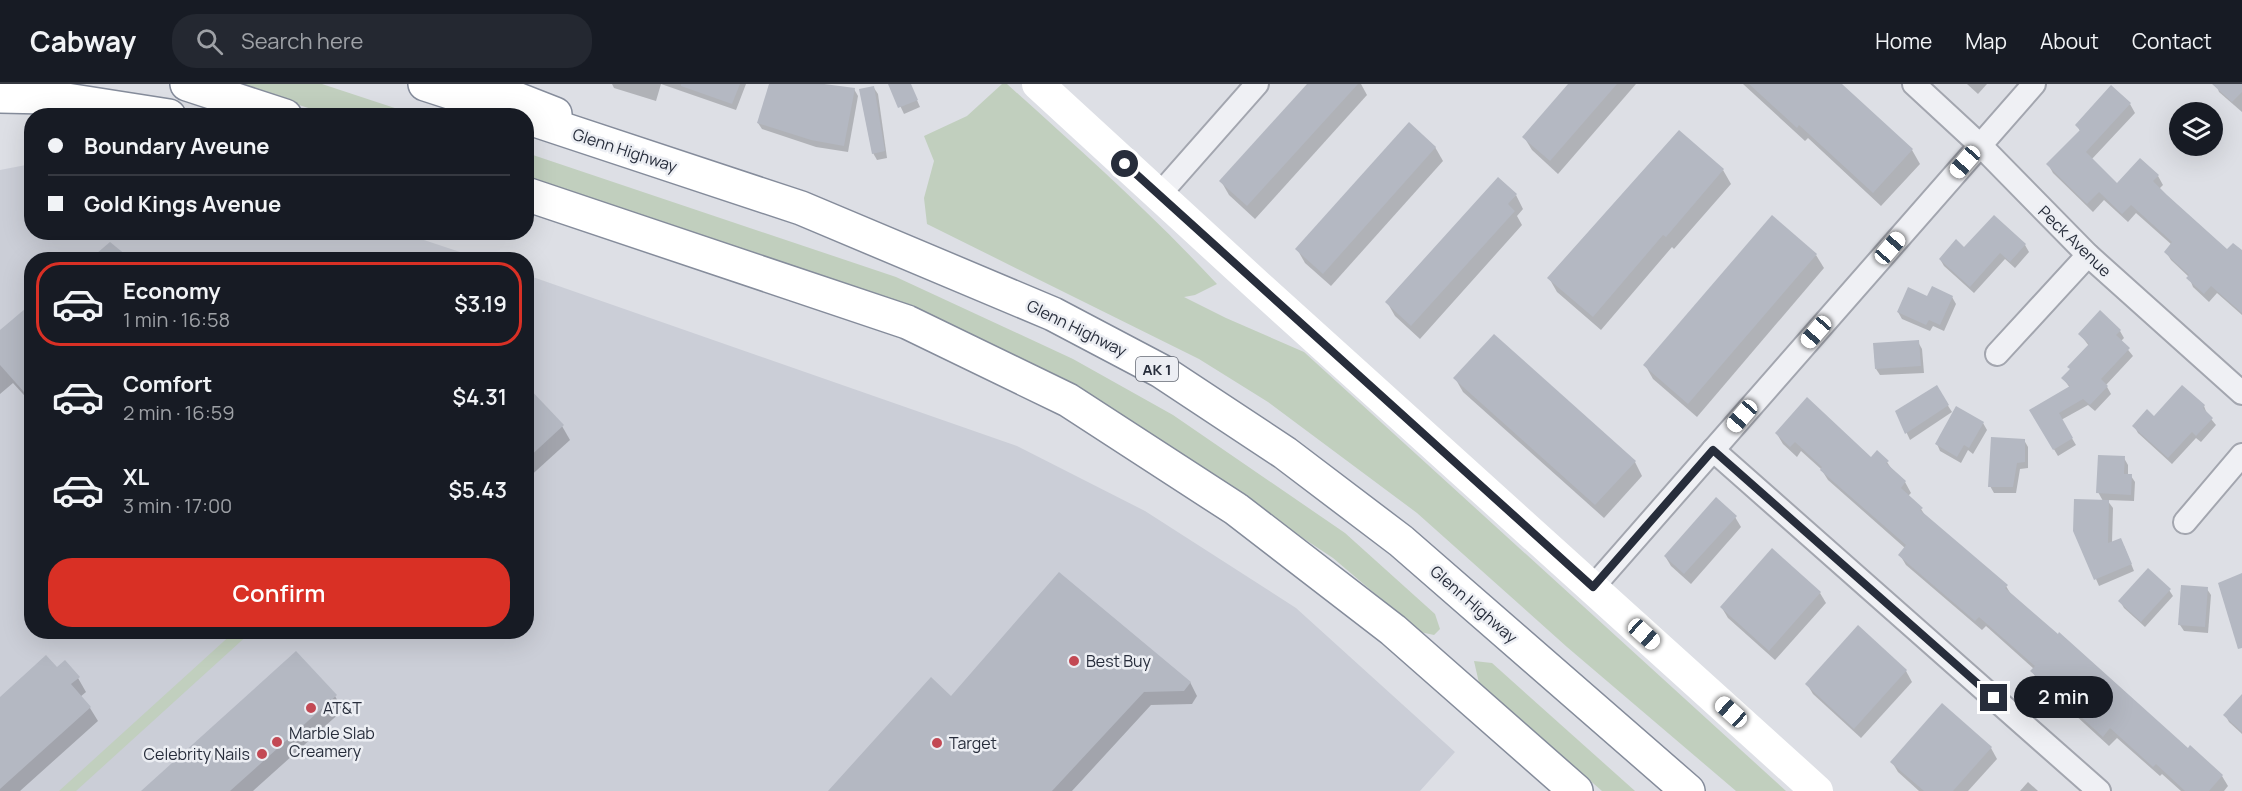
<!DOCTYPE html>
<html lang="en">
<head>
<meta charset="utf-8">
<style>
  body { margin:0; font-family:Manrope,sans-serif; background:#242831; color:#f1f3f6; height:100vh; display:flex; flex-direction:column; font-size:22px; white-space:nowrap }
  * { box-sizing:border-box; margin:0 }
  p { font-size:20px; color:#9ea1a6 }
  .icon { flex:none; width:33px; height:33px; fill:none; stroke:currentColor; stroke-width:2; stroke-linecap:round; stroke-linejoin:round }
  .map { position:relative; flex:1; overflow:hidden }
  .drawer { position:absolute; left:24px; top:168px; width:510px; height:387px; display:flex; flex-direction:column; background:#171b24; border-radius:24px; box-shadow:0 6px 24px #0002 }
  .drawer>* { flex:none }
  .top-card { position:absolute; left:24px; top:24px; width:510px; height:132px; border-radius:24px; box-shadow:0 6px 24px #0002; display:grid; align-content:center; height:132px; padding:0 24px; background:#171b24 }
  .tools { position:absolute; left:2169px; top:18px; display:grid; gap:12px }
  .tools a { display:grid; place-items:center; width:54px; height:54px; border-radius:50%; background:#171b24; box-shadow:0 6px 24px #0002; font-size:30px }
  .end { position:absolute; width:27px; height:27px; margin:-14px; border:8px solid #272d3b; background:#fff; box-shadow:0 0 0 3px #fff }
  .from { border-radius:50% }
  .bubble { position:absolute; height:42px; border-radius:21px; background:#171b24; box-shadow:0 6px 24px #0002; font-size:20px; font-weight:600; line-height:42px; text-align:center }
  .car { position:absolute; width:18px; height:36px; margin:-18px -9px; border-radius:8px; box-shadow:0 0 4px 2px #0007; background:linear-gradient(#fff 24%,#345 0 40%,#fff 0 76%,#345 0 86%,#fff 0) }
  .top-card b { display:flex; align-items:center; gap:21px; height:57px; font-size:22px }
  .top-card b+b { border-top:2px solid #363941 }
  .top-card i { width:15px; height:15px; background:#f1f3f6 }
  ul { padding:10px 0 0; list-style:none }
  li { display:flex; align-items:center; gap:18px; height:84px; margin:0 12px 9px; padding:0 12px; border:3px solid transparent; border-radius:24px }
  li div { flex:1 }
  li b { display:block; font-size:22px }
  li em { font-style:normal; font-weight:600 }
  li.active { border-color:#d93025 }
  li>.icon { width:54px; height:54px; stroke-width:1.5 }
  .button { display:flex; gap:12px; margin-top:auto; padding:12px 24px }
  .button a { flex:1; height:69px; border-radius:24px; background:#d93025; color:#fff; font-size:24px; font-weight:600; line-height:69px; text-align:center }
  header { display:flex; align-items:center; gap:36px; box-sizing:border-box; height:84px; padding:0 30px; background:#171b24; border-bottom:2px solid #363941 }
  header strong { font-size:28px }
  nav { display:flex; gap:33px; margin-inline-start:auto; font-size:21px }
  .search { width:420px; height:54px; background:#242831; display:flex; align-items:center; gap:15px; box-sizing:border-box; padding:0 21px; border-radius:24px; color:#9ea1a6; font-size:22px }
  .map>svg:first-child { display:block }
</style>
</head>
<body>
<header>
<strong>Cabway</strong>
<div class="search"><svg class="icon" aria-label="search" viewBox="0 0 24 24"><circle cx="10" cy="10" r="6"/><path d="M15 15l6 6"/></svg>Search here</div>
<nav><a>Home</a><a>Map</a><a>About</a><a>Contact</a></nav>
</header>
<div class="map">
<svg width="2242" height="707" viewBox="0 0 2242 707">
  <rect width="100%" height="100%" fill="#dddfe5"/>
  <path fill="#cbced7" d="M31 80 32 148 403 149 481 175 32 176V548H526L527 191 1017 362 1145 427 1296 524 1455 668 1420 707H0V86Z"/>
  <g fill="#c1cfbe">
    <path d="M234 0H322L416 31H330Z"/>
    <path d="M1002 0H1007C1079 65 1151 129 1217 200L1195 211 1184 213 1226 234 1304 268 1786 707H1736L1567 563 1417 429 1268 318 1199 275 927 140 924 114 934 77 924 52 967 32Z"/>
    <path d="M527 69 896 193 1073 275 1173 331 1345 449 1435 530 1440 545 1434 551 1420 548 1333 474 1146 350 527 97Z"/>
    <path d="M234 548H251L76 707H59Z"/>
    <path d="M1474 577 1492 579 1635 707H1602L1479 599Z"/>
  </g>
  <g fill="#0003">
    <path d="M612 0H746L736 26 661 0 656 17 614 4Z"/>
    <path d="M771 0H818L854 5 858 12 848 68 816 63 762 45 758 39Z"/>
    <path d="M890 0H910L920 23 904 30Z"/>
    <path d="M1309 0H1361L1367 11 1255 135 1229 111 1221 97Z"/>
    <path d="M1569 0H1636L1558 90 1532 66 1524 53Z"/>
    <path d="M1743 0H1837L1912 66 1920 80 1881 122 1808 54 1805 57Z"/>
    <path d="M1967 0H1987L1978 10Z"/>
    <path d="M2216 0H2242V28L2219 8Z"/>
    <path d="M874 4 878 10 887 74 877 76 873 69Z"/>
    <path d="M2130 20 2135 29 2091 76 2117 101 2158 92 2163 101 2159 105 2227 167 2242 168V231L2217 209 2209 218 2193 203 2189 193 2171 176 2166 168 2172 161 2136 129 2128 138 2104 116 2093 128 2053 89 2048 80 2080 47 2077 41Z"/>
    <path d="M1435 63 1443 77 1331 202 1305 179 1297 165Z"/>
    <path d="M1723 86 1731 100 1674 165 1672 163 1601 246 1557 208 1549 194Z"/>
    <path d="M1516 111 1523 125 1517 132 1522 141 1420 255 1395 232 1387 218Z"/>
    <path d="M1994 133 2025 161 2029 168 2015 184 2005 175 1974 209 1944 182 1940 175 1964 165Z"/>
    <path d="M1816 171 1824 184 1697 333 1653 295 1645 281Z"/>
    <path d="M1952 213 1956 220 1944 247 1933 242 1930 247 1902 235 1898 228 1928 214Z"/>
    <path d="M32 220V320L13 299 0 310V248Z"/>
    <path d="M2120 247 2124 254 2121 257 2133 272 2106 301 2111 310 2095 327 2088 321 2061 336 2076 361 2058 372 2031 327 2070 304 2063 294 2089 262 2080 250Z"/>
    <path d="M1918 258 1922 265 1924 289 1880 291 1876 285Z"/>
    <path d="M1455 294 1635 378 1642 392 1604 434 1463 308Z"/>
    <path d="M1936 303 1952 328 1910 356 1897 328Z"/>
    <path d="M2183 303 2204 322 2207 330 2216 341 2201 358 2196 354 2172 380 2138 349 2134 342 2155 334Z"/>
    <path d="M526 304 562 342 570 356 526 396Z"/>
    <path d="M1983 339 1987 346 1973 370 1968 366 1961 379 1940 367 1937 360Z"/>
    <path d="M1777 350 1871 375 1887 378 1893 387 1905 398 1911 409 1908 412 1921 425 1926 433 2006 502 2012 512 2188 666 2222 692 2228 702 2224 707H2181L2162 690 2160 692 2117 654 2109 662 2038 597 2032 587 2034 585 1986 542 1982 546 1906 481 1900 471 1905 464 1828 396 1821 385 1801 367 1797 373 1783 360Z"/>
    <path d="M2024 356 2028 363V384L2020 385 2016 409H1994L1990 402Z"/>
    <path d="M2124 374 2128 381V392H2131L2135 398 2134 417 2107 416 2113 424 2112 459 2124 462 2134 487 2099 502 2096 495 2103 417 2098 408Z"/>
    <path d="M1735 433 1741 443 1691 500 1671 482 1665 472Z"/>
    <path d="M2207 505 2211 511 2208 549 2184 547 2180 541Z"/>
    <path d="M2169 506 2173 512 2145 543 2124 524 2120 517Z"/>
    <path d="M1820 509 1826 519 1775 576 1728 534 1722 524Z"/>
    <path d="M1858 543 1906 587 1912 598 1861 654 1813 610 1807 600Z"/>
    <path d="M296 569 335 612 343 626 253 707H143Z"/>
    <path d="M56 586 78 594 86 608 80 613 90 624 98 637 20 707H0V615Z"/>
    <path d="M931 596 952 614 1190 598 1197 612 1192 620 1151 621 1072 707H830Z"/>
    <path d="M2242 611V650L2229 638 2225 631Z"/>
    <path d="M1942 621 1991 664 1997 675 1968 707H1919L1898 688 1892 678Z"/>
    <path d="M2028 698 2038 707H2020Z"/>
  </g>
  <g fill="#b4b8c2">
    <path d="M681 0H740L732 20 681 2Z"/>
    <path d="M769 0H824L855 4 844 62 811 56 757 39Z"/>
    <path d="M888 0H911L918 16 898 24Z"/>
    <path d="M1307 0H1358L1247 122 1219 97Z"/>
    <path d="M1568 0H1617L1550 77 1522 53Z"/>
    <path d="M1749 0H1842L1913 65 1873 109 1799 41 1797 44Z"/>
    <path d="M2212 0H2242V8L2232 18Z"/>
    <path d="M2111 1 2131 19 2086 68 2117 99 2140 74 2159 91 2153 97 2167 111 2227 165 2233 159 2242 166V229L2211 202 2204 210 2186 194 2189 191 2164 168 2172 158 2131 121 2122 130 2099 108 2087 120 2046 80 2080 46 2075 41Z"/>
    <path d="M874 2 885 67 872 70 859 5Z"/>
    <path d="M1409 38 1436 63 1323 190 1295 165Z"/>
    <path d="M1679 46 1724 85 1666 153 1663 151 1593 233 1547 194Z"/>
    <path d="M1498 93 1517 110 1508 120 1515 127 1411 242 1385 218Z"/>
    <path d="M1772 131 1817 170 1688 320 1643 281Z"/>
    <path d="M1994 131 2026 160 2010 178 2000 169 1970 203 1939 175 1956 155 1964 163Z"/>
    <path d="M110 158 132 176H89Z"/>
    <path d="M1932 202 1953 212 1940 241 1929 236 1926 241 1897 228 1908 203 1927 212Z"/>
    <path d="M32 219V317L0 281V246Z"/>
    <path d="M2100 226 2121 246 2116 251 2130 264 2101 295 2108 302 2090 321 2083 315 2059 329 2073 354 2053 366 2029 326 2070 302 2061 294 2070 285 2067 283 2089 260 2078 250Z"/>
    <path d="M1494 250 1636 377 1595 421 1453 294Z"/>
    <path d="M1919 256 1921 282 1875 285 1873 259Z"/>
    <path d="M526 301 564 341 526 376Z"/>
    <path d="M1937 301 1949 321 1905 350 1895 327Z"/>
    <path d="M2182 301 2205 321 2203 324 2213 334 2196 352 2192 348 2168 374 2132 342 2147 325 2154 332Z"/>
    <path d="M1807 313 1871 373 1877 366 1889 377 1886 379 1906 397 1901 404 1923 424 1920 426 2008 501 2005 504 2058 550 2059 548 2188 664 2190 661 2223 691 2209 707H2185L2156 680 2153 683 2110 644 2103 653 2030 587 2035 582 1979 533 1975 537 1898 471 1906 461 1820 386 1822 383 1795 358 1790 363 1775 349Z"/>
    <path d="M1956 322 1984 338 1969 364 1964 361 1957 373 1935 360Z"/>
    <path d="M1991 353 2025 355V378L2017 379 2013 403H1988Z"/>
    <path d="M2098 371 2125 372 2124 390H2132L2131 411 2096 409Z"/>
    <path d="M1716 413 1737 432 1684 490 1664 472Z"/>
    <path d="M2074 415 2109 416 2108 459 2121 454 2132 480 2094 496 2073 447Z"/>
    <path d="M1772 464 1821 508 1769 567 1720 523Z"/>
    <path d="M2148 484 2171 505 2141 538 2118 517Z"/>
    <path d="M1059 488 1191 598 1184 607 1144 608 1052 707H828L931 593 951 612Z"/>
    <path d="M2242 489V564L2238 565 2218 499Z"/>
    <path d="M2181 501 2208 503 2205 543 2178 541Z"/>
    <path d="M1858 541 1907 586 1854 645 1805 600Z"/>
    <path d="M296 567 337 611 230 707H141Z"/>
    <path d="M46 571 57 583 65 576 80 593 71 600 91 623 0 705V613Z"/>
    <path d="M2242 610V648L2223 631Z"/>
    <path d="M1942 619 1992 663 1953 707H1924L1890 678Z"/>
  </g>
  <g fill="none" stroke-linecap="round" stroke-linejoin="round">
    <defs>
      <g id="street">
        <path d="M1914 0 1980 61 2088 171 2242 309"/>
        <path d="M1159 111 1257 0"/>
        <path d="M1997 270 2088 171"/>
        <path d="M1713 366 2099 707"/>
        <path d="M2185 438 2242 371"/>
        <path d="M1593 503 2034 0"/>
      </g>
      <g id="highway">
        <path d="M187 0 285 32"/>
        <path d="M425 0 499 24"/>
        <path d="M478 0 555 30"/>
        <path d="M0 12 47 13 169 32"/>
        <path d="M526 33 801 124 1053 230 1161 287 1285 369 1401 457 1688 707"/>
        <path d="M526 110 907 238 1068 316 1236 425 1393 546 1576 707"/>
      </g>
    </defs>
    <use href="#street" stroke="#a3a6af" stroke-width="26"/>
    <use href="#highway" stroke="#858c9b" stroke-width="36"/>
    <use href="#street" stroke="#eff0f4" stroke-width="22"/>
    <path stroke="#fff" stroke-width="32" d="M1038 0 1258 202 1817 707"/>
    <use href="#highway" stroke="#fff" stroke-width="33"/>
  </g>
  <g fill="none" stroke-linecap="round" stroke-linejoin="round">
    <path stroke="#272d3b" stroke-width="8" d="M1125 80 1593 503 1713 366 1994 614"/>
  </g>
  <g fill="#c34954" stroke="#eceef3" stroke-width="2">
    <circle cx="1074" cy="577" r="6"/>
    <circle cx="311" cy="624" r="6"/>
    <circle cx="277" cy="658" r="6"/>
    <circle cx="937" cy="659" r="6"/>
    <circle cx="262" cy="670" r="6"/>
  </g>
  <g text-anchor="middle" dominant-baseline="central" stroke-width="5" stroke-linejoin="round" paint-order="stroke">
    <rect fill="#eceef3" stroke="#626772" stroke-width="1.5" x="1136" y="273" width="42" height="24" rx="4.5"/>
    <g font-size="15" font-weight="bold" fill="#272d3b">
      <text x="1157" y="285">AK 1</text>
    </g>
    <g font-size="16" fill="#272d3b" stroke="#eceef3">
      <text transform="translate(625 66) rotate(18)">Glenn Highway</text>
      <text transform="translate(2075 157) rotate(44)">Peck Avenue</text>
      <text transform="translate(1077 244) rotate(26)">Glenn Highway</text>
      <text transform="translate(1474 520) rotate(41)">Glenn Highway</text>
    </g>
    <g font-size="16" fill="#272d3b" stroke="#eceef3" text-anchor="start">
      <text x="1086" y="577">Best Buy</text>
      <text x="323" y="624">AT&amp;T</text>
      <text x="289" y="649">Marble Slab<tspan x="289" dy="18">Creamery</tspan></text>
      <text x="949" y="659">Target</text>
      <text x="250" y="670" text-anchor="end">Celebrity Nails</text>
    </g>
  </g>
</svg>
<div class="tools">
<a><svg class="icon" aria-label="layers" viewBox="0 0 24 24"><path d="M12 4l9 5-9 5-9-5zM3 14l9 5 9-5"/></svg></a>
</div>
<i class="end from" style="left:1125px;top:80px"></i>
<i class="end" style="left:1994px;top:614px"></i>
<div class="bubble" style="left:2014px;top:592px;width:99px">2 min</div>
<i class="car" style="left:1965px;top:78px;rotate:221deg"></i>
<i class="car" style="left:1890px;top:164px;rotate:41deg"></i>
<i class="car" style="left:1816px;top:248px;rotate:221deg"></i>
<i class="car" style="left:1742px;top:332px;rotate:221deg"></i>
<i class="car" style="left:1644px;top:550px;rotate:132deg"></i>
<i class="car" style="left:1731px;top:628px;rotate:312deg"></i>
<div class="top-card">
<b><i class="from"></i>Boundary Aveune</b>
<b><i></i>Gold Kings Avenue</b>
</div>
<section class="drawer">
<ul>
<li class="active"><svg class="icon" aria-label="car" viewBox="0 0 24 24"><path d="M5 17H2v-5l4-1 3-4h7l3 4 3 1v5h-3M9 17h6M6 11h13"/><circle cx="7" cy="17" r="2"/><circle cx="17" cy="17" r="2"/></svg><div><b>Economy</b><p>1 min · 16:58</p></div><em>$3.19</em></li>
<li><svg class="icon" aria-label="car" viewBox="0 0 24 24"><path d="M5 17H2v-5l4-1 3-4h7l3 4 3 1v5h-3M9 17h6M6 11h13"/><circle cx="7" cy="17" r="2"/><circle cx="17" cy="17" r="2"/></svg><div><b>Comfort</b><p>2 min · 16:59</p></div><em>$4.31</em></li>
<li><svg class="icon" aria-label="car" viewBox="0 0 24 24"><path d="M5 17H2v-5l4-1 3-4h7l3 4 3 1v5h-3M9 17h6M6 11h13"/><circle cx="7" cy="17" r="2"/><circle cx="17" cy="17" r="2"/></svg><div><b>XL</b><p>3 min · 17:00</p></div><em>$5.43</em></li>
</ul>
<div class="button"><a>Confirm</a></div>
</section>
</div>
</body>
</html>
